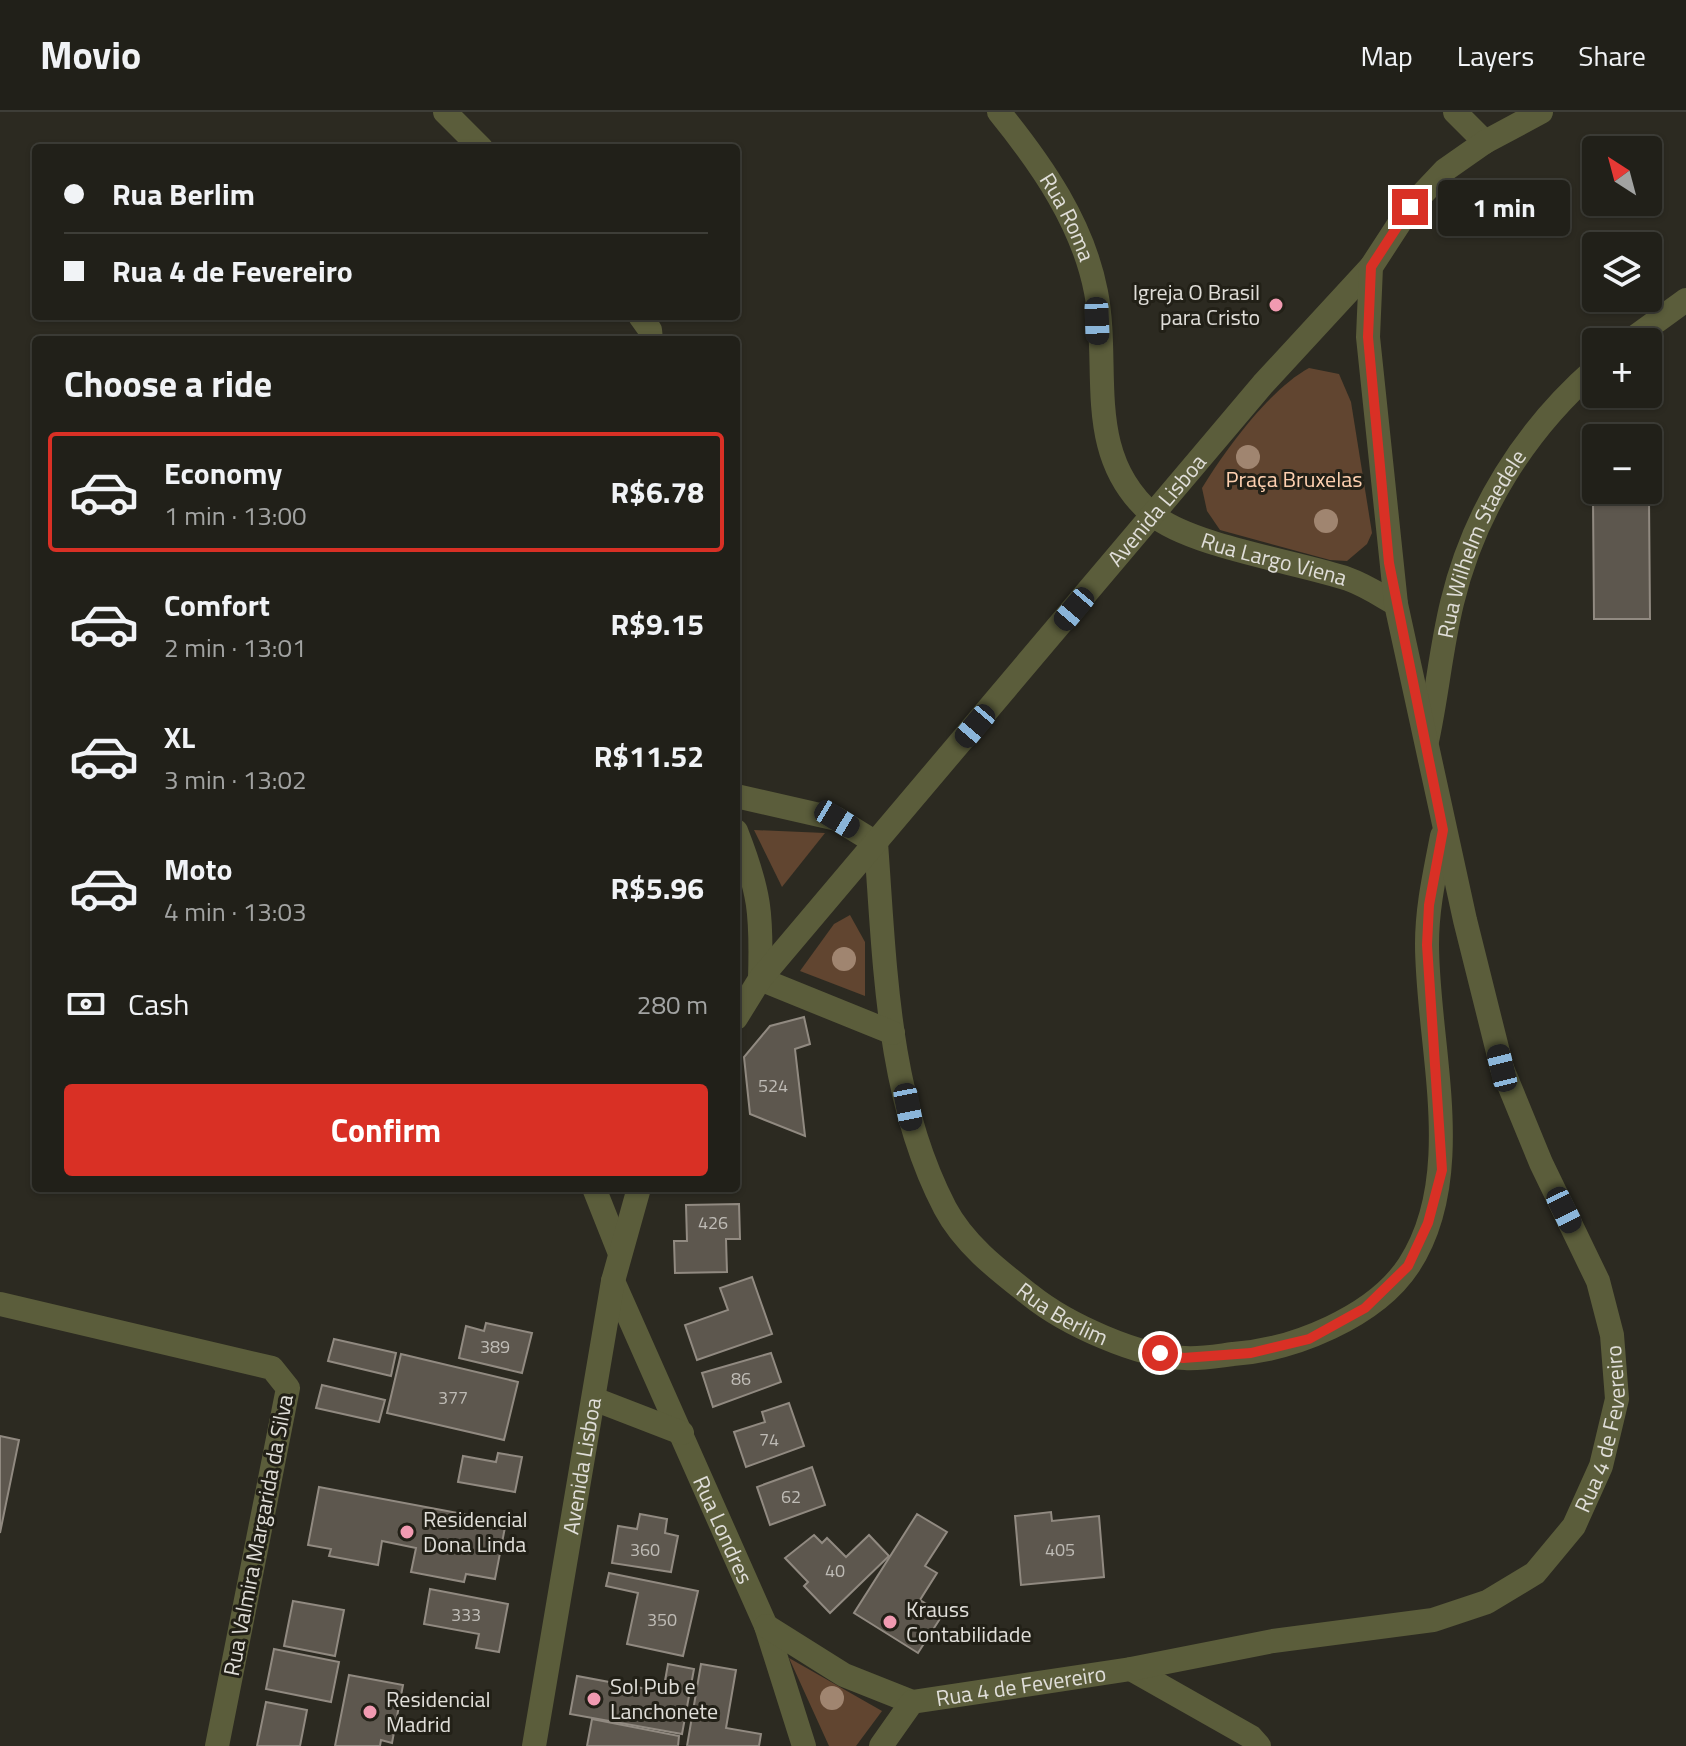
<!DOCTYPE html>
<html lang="en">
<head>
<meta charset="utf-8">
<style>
  body { margin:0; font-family:"Titillium Web",sans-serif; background:#292822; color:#f1f3f6; height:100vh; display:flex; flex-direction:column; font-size:30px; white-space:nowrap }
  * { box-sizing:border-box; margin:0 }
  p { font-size:26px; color:#a2a3a2 }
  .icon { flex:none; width:44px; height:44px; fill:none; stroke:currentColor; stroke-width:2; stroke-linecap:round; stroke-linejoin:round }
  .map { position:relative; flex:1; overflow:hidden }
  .side { position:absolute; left:32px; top:224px; width:708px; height:856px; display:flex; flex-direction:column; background:#212019; border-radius:8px; box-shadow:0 2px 6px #0004,0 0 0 2px #3e3e38 }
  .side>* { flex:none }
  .guide { position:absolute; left:32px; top:32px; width:708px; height:176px; border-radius:8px; box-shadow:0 2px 6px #0004,0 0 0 2px #3e3e38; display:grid; align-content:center; height:176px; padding:0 32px; background:#212019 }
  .needle { width:52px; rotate:324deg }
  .tools { position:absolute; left:1582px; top:24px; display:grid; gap:16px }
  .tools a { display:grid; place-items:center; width:80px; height:80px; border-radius:8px; background:#212019; box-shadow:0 2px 6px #0004,0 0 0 2px #3e3e38; font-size:40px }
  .end { position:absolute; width:36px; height:36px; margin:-18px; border:10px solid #d93025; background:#fff; box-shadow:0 0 0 4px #fff }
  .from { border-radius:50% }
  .bubble { position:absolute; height:56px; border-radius:8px; background:#212019; box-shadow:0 2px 6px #0004,0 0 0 2px #3e3e38; font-size:26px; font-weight:700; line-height:56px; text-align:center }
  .car { position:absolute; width:24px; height:48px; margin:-24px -12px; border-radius:10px; box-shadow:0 0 6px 2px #0007; background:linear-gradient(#222 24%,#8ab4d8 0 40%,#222 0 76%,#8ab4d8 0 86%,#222 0) }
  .guide b { display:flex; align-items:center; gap:28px; height:76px; font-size:30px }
  .guide b+b { border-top:2px solid #3e3e38 }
  .guide i { width:20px; height:20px; background:#f1f3f6 }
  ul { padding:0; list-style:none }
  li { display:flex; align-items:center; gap:24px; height:120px; margin:0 16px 12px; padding:0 16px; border:4px solid transparent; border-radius:8px }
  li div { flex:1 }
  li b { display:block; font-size:30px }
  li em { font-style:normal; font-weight:700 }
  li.active { border-color:#d93025 }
  li>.icon { width:72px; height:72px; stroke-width:1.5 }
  h2 { padding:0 32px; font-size:36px; line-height:96px }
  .pay { display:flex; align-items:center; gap:20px; height:88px; padding:0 32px; font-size:30px }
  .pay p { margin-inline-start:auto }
  .action { display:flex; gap:16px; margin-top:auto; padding:16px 32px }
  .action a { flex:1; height:92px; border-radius:8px; background:#d93025; color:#fff; font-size:32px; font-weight:700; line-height:92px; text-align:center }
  header { display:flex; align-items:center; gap:48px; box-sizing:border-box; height:112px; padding:0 40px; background:#212019; border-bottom:2px solid #3e3e38 }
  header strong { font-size:38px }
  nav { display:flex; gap:44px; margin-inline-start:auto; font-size:28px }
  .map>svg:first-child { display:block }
</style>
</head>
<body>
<header>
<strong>Movio</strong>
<nav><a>Map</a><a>Layers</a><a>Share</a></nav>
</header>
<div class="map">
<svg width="1686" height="1634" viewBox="0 0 1686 1634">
  <rect width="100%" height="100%" fill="#2c2a21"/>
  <g fill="#614530">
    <path d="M1309 256 1339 262 1351 290 1372 421 1367 432 1347 449 1330 448 1220 418 1207 399 1202 376C1225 338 1270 277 1309 256Z"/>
    <path d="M754 718 825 721 782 775Z"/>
    <path d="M850 803 865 830V884L800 859 834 812Z"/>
    <path d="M789 1546 882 1599 856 1634H829Z"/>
  </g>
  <g fill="#5d574e" stroke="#918a81" stroke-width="2">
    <path d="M1649 387 1650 507H1594L1593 388Z"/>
    <path d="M804 905 810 932 795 937 805 1024 750 1002 744 945 770 914Z"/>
    <path d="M739 1092 740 1127H726L727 1160 675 1161 674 1129H687L686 1093Z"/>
    <path d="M752 1165 772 1222 697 1248 685 1213 728 1198 720 1176Z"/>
    <path d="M486 1211 532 1221 522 1261 459 1246 466 1214 484 1219Z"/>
    <path d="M334 1227 396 1241 391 1264 328 1249Z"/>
    <path d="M771 1241 781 1270 713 1295 702 1261Z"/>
    <path d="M401 1242 518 1270 504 1328 387 1301Z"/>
    <path d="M322 1273 385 1288 379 1310 316 1296Z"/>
    <path d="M789 1291 804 1334 746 1355 734 1320 765 1310 762 1300Z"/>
    <path d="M0 1324 19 1328 0 1421Z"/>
    <path d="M498 1341 522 1345 515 1380 458 1370 463 1344 496 1350Z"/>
    <path d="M812 1355 825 1393 770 1413 757 1375Z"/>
    <path d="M319 1375 506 1410 495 1467 466 1462 464 1470 411 1460 416 1436 382 1429 378 1453 329 1444 331 1437 308 1433Z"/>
    <path d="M1051 1400 1052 1409 1099 1404 1104 1465 1021 1473 1015 1404Z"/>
    <path d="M640 1402 667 1407 665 1421 678 1424 671 1460 612 1451 618 1414 637 1417Z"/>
    <path d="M917 1402 947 1420 925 1454 937 1461 920 1488 943 1502 918 1541 854 1501Z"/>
    <path d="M814 1423 822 1431 827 1426 846 1445 869 1423 889 1444 830 1501 804 1474 808 1470 785 1446Z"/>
    <path d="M609 1461 698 1479 683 1544 627 1532 638 1481 606 1474Z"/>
    <path d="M430 1477 508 1492 499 1540 476 1536 479 1522 424 1512Z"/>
    <path d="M293 1489 344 1498 335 1544 284 1534Z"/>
    <path d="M274 1537 339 1550 331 1590 266 1577Z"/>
    <path d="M668 1552 694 1557 682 1622 570 1602 577 1564 663 1580Z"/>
    <path d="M701 1552 736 1558 726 1616 761 1622 759 1634H687Z"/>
    <path d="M349 1563 403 1573 392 1631 381 1628 380 1634H335Z"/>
    <path d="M266 1590 307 1598 300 1634H257Z"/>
    <path d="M592 1607 679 1624 678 1634H587Z"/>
  </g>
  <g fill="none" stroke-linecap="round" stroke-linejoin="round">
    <g stroke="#5b5d3b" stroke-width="24">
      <path d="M445 0 481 36"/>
      <path id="s1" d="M999 0C1042 53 1083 112 1096 180 1111 256 1082 342 1152 402 1189 434 1298 450 1348 467 1365 473 1380 483 1396 492"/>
      <path d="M1455 0 1485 30"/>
      <path d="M640 204 650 218 651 228"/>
      <path d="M1628 230 1686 188"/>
      <path id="s2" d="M1427 629C1437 583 1441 536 1452 491 1474 399 1525 318 1596 256"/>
      <path id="s3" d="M736 684 837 707 876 731C885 852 887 985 945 1096 964 1132 998 1158 1030 1183 1066 1212 1138 1245 1185 1246 1201 1247 1217 1244 1233 1242 1293 1238 1375 1205 1409 1153 1468 1062 1427 933 1427 832 1427 795 1435 761 1442 724"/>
      <path d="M736 719C760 780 762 802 760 867L893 921"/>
      <path id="s4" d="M736 906 760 867 1263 272 1371 155"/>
      <path d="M594 1076 619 1139"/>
      <path id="s5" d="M613 1169 766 1514 804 1634"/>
      <path d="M0 1192 272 1256 288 1276 217 1634"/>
      <path d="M594 1287 682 1321"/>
      <path d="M766 1514 844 1563 912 1590"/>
      <path d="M1131 1557 1251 1625 1259 1634"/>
      <path id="s6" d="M534 1634 613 1169 639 1076"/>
      <path id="s7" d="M881 1634 912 1590 1131 1557 1273 1529 1433 1508 1487 1490 1535 1461 1574 1414 1601 1354 1617 1287 1612 1223 1598 1169 1541 1051 1502 956 1465 808 1396 492 1368 225 1371 155 1410 95 1445 58 1485 30 1541 0"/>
    </g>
  </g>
  <g fill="#a08570">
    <circle cx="1248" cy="345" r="12"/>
    <circle cx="1326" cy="409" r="12"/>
    <circle cx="844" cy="847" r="12"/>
    <circle cx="832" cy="1586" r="12"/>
  </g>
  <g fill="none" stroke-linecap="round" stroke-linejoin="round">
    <path stroke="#d93025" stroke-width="10" d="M1160 1241 1183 1246 1251 1241 1309 1227 1365 1196 1408 1154 1428 1111 1442 1058 1427 833 1429 793 1443 718 1389 451 1368 225 1371 155 1410 95"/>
  </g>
  <g fill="#f19ab1" stroke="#222017" stroke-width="3">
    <circle cx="1276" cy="193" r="8"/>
    <circle cx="407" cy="1420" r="8"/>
    <circle cx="890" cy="1510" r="8"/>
    <circle cx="594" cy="1587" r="8"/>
    <circle cx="370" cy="1600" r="8"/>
  </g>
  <g text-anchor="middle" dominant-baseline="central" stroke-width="6" stroke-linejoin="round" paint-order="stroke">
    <g font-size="18" fill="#bfbcb6">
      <text x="773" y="973">524</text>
      <text x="713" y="1110">426</text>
      <text x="495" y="1234">389</text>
      <text x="741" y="1266">86</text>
      <text x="453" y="1285">377</text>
      <text x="769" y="1327">74</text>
      <text x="791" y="1384">62</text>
      <text x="645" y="1437">360</text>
      <text x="1060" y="1437">405</text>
      <text x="835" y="1458">40</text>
      <text x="466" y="1502">333</text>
      <text x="662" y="1507">350</text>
    </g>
    <g font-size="22" fill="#e0ded9" stroke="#222017">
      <text stroke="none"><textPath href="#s1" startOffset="126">Rua Roma</textPath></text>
      <text stroke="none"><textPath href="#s4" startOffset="660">Avenida Lisboa</textPath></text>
      <text stroke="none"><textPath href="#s2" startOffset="206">Rua Wilhelm Staedele</textPath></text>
      <text stroke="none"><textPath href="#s1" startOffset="574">Rua Largo Viena</textPath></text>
      <text stroke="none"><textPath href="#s3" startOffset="684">Rua Berlim</textPath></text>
      <text stroke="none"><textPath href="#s7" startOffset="858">Rua 4 de Fevereiro</textPath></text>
      <text stroke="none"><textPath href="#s6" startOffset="284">Avenida Lisboa</textPath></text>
      <text stroke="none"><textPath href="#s5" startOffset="272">Rua Londres</textPath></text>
      <text transform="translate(258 1423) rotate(-79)">Rua Valmira Margarida da Silva</text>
      <text stroke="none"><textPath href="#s7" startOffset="164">Rua 4 de Fevereiro</textPath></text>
    </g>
    <g font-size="22" fill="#e0ded9" stroke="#222017" text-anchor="start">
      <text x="1260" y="180" text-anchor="end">Igreja O Brasil<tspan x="1260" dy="25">para Cristo</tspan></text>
      <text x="423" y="1407">Residencial<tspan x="423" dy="25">Dona Linda</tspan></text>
      <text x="906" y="1497">Krauss<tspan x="906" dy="25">Contabilidade</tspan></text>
      <text x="610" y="1574">Sol Pub e<tspan x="610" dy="25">Lanchonete</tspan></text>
      <text x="386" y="1587">Residencial<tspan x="386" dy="25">Madrid</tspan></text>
    </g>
    <g font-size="22" fill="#fed0b0" stroke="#222017">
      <text x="1294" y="367">Praça Bruxelas</text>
    </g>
  </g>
</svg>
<div class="tools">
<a><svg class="needle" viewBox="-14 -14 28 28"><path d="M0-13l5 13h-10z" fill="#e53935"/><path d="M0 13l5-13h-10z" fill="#a2a3a2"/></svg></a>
<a><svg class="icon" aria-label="layers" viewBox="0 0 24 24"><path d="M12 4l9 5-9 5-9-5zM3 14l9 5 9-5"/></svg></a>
<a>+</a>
<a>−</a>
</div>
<i class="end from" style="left:1160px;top:1241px"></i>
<i class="end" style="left:1410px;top:95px"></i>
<div class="bubble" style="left:1438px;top:68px;width:132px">1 min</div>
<i class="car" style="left:1097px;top:209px;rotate:178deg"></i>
<i class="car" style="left:1074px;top:497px;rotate:220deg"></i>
<i class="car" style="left:975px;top:614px;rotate:220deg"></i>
<i class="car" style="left:837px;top:707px;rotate:121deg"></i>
<i class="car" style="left:1502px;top:956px;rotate:346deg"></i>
<i class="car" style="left:908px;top:995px;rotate:169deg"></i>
<i class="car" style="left:1564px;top:1098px;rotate:154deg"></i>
<div class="guide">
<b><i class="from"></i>Rua Berlim</b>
<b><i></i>Rua 4 de Fevereiro</b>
</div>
<section class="side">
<h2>Choose a ride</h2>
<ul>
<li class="active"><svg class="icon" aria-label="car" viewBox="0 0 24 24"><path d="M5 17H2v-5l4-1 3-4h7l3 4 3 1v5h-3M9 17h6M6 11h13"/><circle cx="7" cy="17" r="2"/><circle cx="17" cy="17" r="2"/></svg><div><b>Economy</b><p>1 min · 13:00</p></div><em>R$6.78</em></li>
<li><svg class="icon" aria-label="car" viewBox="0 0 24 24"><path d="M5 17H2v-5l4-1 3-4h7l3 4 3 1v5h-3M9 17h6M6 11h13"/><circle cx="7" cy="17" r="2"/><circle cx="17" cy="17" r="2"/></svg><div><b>Comfort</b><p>2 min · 13:01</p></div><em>R$9.15</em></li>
<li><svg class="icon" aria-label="car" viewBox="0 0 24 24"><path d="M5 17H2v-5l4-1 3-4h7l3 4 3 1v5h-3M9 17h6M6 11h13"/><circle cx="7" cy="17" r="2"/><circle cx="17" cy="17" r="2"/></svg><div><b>XL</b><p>3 min · 13:02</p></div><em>R$11.52</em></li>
<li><svg class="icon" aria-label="car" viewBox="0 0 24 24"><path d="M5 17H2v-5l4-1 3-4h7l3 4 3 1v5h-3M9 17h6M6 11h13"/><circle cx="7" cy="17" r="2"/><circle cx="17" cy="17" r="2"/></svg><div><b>Moto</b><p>4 min · 13:03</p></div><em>R$5.96</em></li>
</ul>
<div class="pay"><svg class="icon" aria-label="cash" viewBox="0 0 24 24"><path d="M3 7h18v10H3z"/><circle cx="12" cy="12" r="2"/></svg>Cash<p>280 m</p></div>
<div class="action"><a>Confirm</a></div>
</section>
</div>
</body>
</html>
